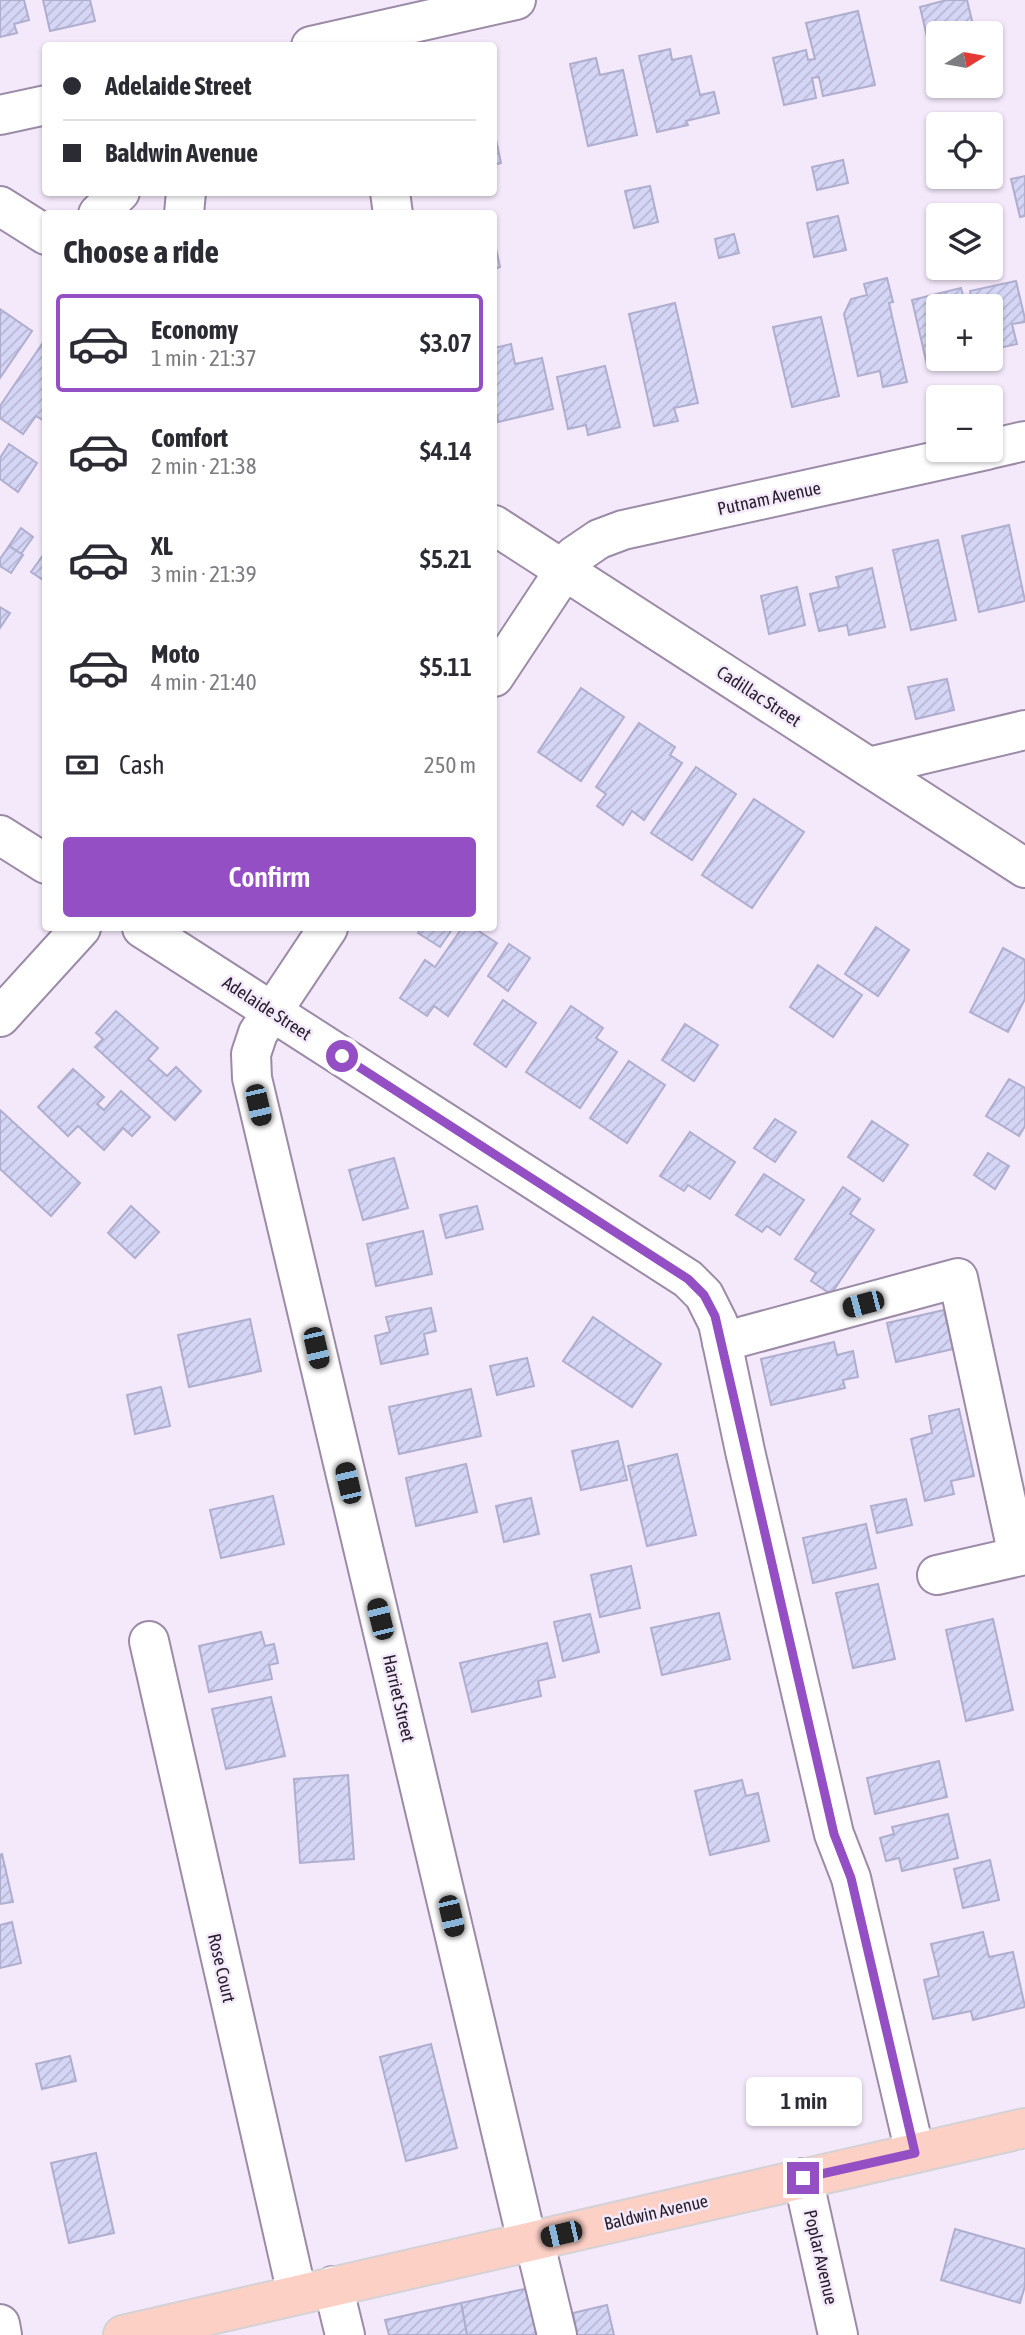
<!DOCTYPE html>
<html lang="en">
<head>
<meta charset="utf-8">
<style>
  body { margin:0; font-family:"Asap Condensed",sans-serif; background:#f2f2f3; color:#2b2b33; height:100vh; display:flex; flex-direction:column; font-size:26px; white-space:nowrap }
  * { box-sizing:border-box; margin:0 }
  p { font-size:23px; color:#7c7c81 }
  .icon { flex:none; width:38px; height:38px; fill:none; stroke:currentColor; stroke-width:2; stroke-linecap:round; stroke-linejoin:round }
  .map { position:relative; flex:1; overflow:hidden }
  .side { position:absolute; left:42px; top:210px; width:455px; height:721px; display:flex; flex-direction:column; background:#fff; border-radius:7px; box-shadow:0 2px 5px #0004 }
  .side>* { flex:none }
  .guide { position:absolute; left:42px; top:42px; width:455px; height:154px; border-radius:7px; box-shadow:0 2px 5px #0004; display:grid; align-content:center; height:154px; padding:0 21px; background:#fff }
  .needle { width:46px; rotate:79deg }
  .controls { position:absolute; left:926px; top:21px; display:grid; gap:14px }
  .controls a { display:grid; place-items:center; width:77px; height:77px; border-radius:7px; background:#fff; box-shadow:0 2px 5px #0004; font-size:35px }
  .end { position:absolute; width:32px; height:32px; margin:-16px; border:9px solid #944fc4; background:#fff; box-shadow:0 0 0 4px #fff }
  .from { border-radius:50% }
  .bubble { position:absolute; height:49px; border-radius:7px; background:#fff; box-shadow:0 2px 5px #0004; font-size:23px; font-weight:600; line-height:49px; text-align:center }
  .car { position:absolute; width:21px; height:42px; margin:-21px -10px; border-radius:9px; box-shadow:0 0 5px 2px #0007; background:linear-gradient(#222 24%,#8ab4d8 0 40%,#222 0 76%,#8ab4d8 0 86%,#222 0) }
  .guide b { display:flex; align-items:center; gap:24px; height:66px; font-size:26px }
  .guide b+b { border-top:2px solid #e1e1e2 }
  .guide i { width:18px; height:18px; background:#2b2b33 }
  ul { padding:0; list-style:none }
  li { display:flex; align-items:center; gap:21px; height:98px; margin:0 14px 10px; padding:0 7px; border:4px solid transparent; border-radius:7px }
  li div { flex:1 }
  li b { display:block; font-size:26px }
  li em { font-style:normal; font-weight:600 }
  li.on { border-color:#944fc4 }
  li>.icon { width:63px; height:63px; stroke-width:1.5 }
  h2 { padding:0 21px; font-size:32px; line-height:84px }
  .pay { display:flex; align-items:center; gap:18px; height:77px; padding:0 21px; font-size:26px }
  .pay p { margin-inline-start:auto }
  .primary-button { display:flex; gap:14px; margin-top:auto; padding:14px 21px }
  .primary-button a { flex:1; height:80px; border-radius:7px; background:#944fc4; color:#fff; font-size:28px; font-weight:600; line-height:80px; text-align:center }
  .map>svg:first-child { display:block }
</style>
</head>
<body>
<div class="map">
<svg width="1025" height="2335" viewBox="0 0 1025 2335">
  <defs>
    <pattern id="building-hatch" width="6" height="6" patternUnits="userSpaceOnUse" patternTransform="scale(1.75)"><rect width="6" height="6" fill="#d5d5f6"/><path d="M-1 1l2-2M0 6l6-6M5 7l2-2" fill="none" stroke="#b7b6d3"/></pattern>
  </defs>
  <rect width="100%" height="100%" fill="#f4e9fb"/>
  <g fill="url(#building-hatch)" stroke="#afaece" stroke-width="2">
    <path d="M0 0H24L29 20 14 24 17 33 0 37Z"/>
    <path d="M43 0H90L95 21 50 31Z"/>
    <path d="M947 0H967L975 33H938V61L933 62 920 7Z"/>
    <path d="M858 11 875 85 823 96 819 77 812 78 816 98 784 105 773 58 806 50 808 60 815 59 806 23Z"/>
    <path d="M670 49 672 60 691 56 700 95 714 92 719 113 686 121 688 125 657 132 639 56Z"/>
    <path d="M596 58 600 75 623 70 637 135 588 146 570 64Z"/>
    <path d="M494 130 501 163 494 165Z"/>
    <path d="M843 160 848 183 817 190 812 167Z"/>
    <path d="M1025 176V216L1020 217 1011 179Z"/>
    <path d="M650 186 658 222 634 228 625 191Z"/>
    <path d="M838 216 846 250 814 257 807 223Z"/>
    <path d="M734 234 739 253 719 258 715 239Z"/>
    <path d="M494 239 500 267 494 269Z"/>
    <path d="M887 278 893 302 889 303 907 382 883 387 880 371 858 376 844 314 851 299 867 295 864 284Z"/>
    <path d="M1016 281 1025 319V322L1012 324 1017 344 990 350V306H973L970 291Z"/>
    <path d="M961 288 966 306H938V359H953L927 365 912 300Z"/>
    <path d="M675 303 698 403 674 408 678 421 654 426 629 314Z"/>
    <path d="M0 309 32 331 0 378Z"/>
    <path d="M821 317 839 396 792 407 773 327Z"/>
    <path d="M46 338V422L36 416 23 434 0 418V406Z"/>
    <path d="M511 344 515 364 542 358 553 409 498 422 497 415H494V348Z"/>
    <path d="M605 366 620 427 588 435 586 425 568 429 557 377Z"/>
    <path d="M9 444 37 463 18 492 0 479V458Z"/>
    <path d="M1009 525 1025 601 979 612 962 536Z"/>
    <path d="M21 528 33 537 21 554 9 546Z"/>
    <path d="M938 540 956 620 911 630 893 550Z"/>
    <path d="M9 546 23 555 11 573 0 566V559Z"/>
    <path d="M46 551V582L31 572Z"/>
    <path d="M872 568 885 627 849 635 847 625 819 631 810 594 839 587 836 577Z"/>
    <path d="M797 587 805 625 769 634 761 596Z"/>
    <path d="M0 607 10 613 0 628Z"/>
    <path d="M947 679 954 710 916 719 908 687Z"/>
    <path d="M581 688 624 717 581 781 538 752Z"/>
    <path d="M639 723 675 747 670 755 682 763 644 820 632 811 623 825 597 806 606 794 596 787Z"/>
    <path d="M696 767 736 794 692 860 651 833Z"/>
    <path d="M754 799 804 832 752 908 702 875Z"/>
    <path d="M876 927 909 950 878 996 845 974Z"/>
    <path d="M422 928H453L440 947 418 933Z"/>
    <path d="M462 928H474L497 943 448 1016 434 1006 427 1016 400 998 425 960 435 967Z"/>
    <path d="M509 944 530 958 508 991 488 976Z"/>
    <path d="M1003 948 1025 960V999L1008 1032 970 1012Z"/>
    <path d="M818 965 862 995 833 1037 790 1007Z"/>
    <path d="M503 1000 536 1023 506 1067 474 1044Z"/>
    <path d="M571 1006 603 1028 596 1038 617 1052 580 1108 526 1072Z"/>
    <path d="M116 1011 158 1048 148 1059 167 1076 176 1067 201 1091 175 1120 95 1047 103 1039 96 1033Z"/>
    <path d="M685 1024 718 1045 694 1081 662 1060Z"/>
    <path d="M629 1061 665 1085 627 1143 590 1118Z"/>
    <path d="M73 1069 104 1097 97 1104 104 1110 121 1091 150 1117 132 1136 123 1128 104 1150 78 1126 68 1136 38 1107Z"/>
    <path d="M1009 1079 1025 1088V1126L1019 1136 986 1116Z"/>
    <path d="M0 1110 80 1183 51 1216 0 1169Z"/>
    <path d="M775 1119 796 1132 775 1162 754 1148Z"/>
    <path d="M872 1121 908 1145 883 1181 848 1157Z"/>
    <path d="M690 1132 735 1162 710 1199 688 1185 684 1191 660 1176Z"/>
    <path d="M988 1153 1009 1166 995 1189 974 1175Z"/>
    <path d="M394 1158 408 1208 363 1220 349 1170Z"/>
    <path d="M764 1174 804 1200 780 1235 767 1226 762 1232 736 1215Z"/>
    <path d="M843 1187 860 1199 850 1214 874 1230 831 1294 811 1281 816 1273 795 1259Z"/>
    <path d="M131 1206 159 1232 135 1258 108 1233Z"/>
    <path d="M477 1206 483 1229 446 1238 440 1215Z"/>
    <path d="M423 1231 432 1274 376 1286 367 1244Z"/>
    <path d="M431 1308 436 1331 424 1334 428 1354 381 1364 375 1336 390 1332 386 1317Z"/>
    <path d="M944 1310 953 1349 896 1362 887 1323Z"/>
    <path d="M593 1317 661 1364 632 1407 563 1361Z"/>
    <path d="M250 1319 261 1371 189 1387 178 1335Z"/>
    <path d="M834 1342 837 1355 853 1351 858 1377 843 1380 845 1388 771 1405 761 1359Z"/>
    <path d="M527 1358 534 1386 497 1395 490 1366Z"/>
    <path d="M161 1387 170 1426 135 1434 127 1395Z"/>
    <path d="M471 1389 481 1436 399 1454 389 1407Z"/>
    <path d="M959 1409 974 1476 951 1481 954 1494 925 1501 911 1439 932 1433 929 1416Z"/>
    <path d="M618 1441 627 1480 581 1490 572 1451Z"/>
    <path d="M677 1454 696 1535 647 1546 628 1466Z"/>
    <path d="M466 1464 477 1512 416 1526 406 1478Z"/>
    <path d="M273 1496 284 1544 221 1558 210 1510Z"/>
    <path d="M531 1498 539 1534 504 1542 496 1506Z"/>
    <path d="M906 1499 912 1525 877 1533 871 1506Z"/>
    <path d="M866 1524 876 1568 813 1583 803 1538Z"/>
    <path d="M631 1566 640 1608 600 1617 591 1575Z"/>
    <path d="M878 1584 895 1659 853 1668 836 1593Z"/>
    <path d="M719 1613 730 1659 662 1675 651 1628Z"/>
    <path d="M590 1614 599 1652 563 1661 554 1622Z"/>
    <path d="M993 1619 1013 1710 966 1721 946 1630Z"/>
    <path d="M261 1632 265 1646 274 1644 278 1663 269 1665 272 1679 209 1692 199 1646Z"/>
    <path d="M547 1643 555 1677 538 1681 541 1696 472 1712 460 1663Z"/>
    <path d="M271 1697 285 1756 226 1769 212 1709Z"/>
    <path d="M939 1761 947 1797 875 1814 867 1778Z"/>
    <path d="M348 1775 354 1859 300 1863 294 1779Z"/>
    <path d="M742 1780 746 1796 758 1793 769 1841 710 1855 695 1791Z"/>
    <path d="M948 1814 958 1858 902 1871 899 1858 886 1861 880 1838 894 1834 892 1827Z"/>
    <path d="M2 1854 13 1902 0 1904V1855Z"/>
    <path d="M990 1860 999 1900 963 1908 954 1869Z"/>
    <path d="M12 1922 21 1963 0 1968V1925Z"/>
    <path d="M983 1932 989 1957 1013 1952 1025 2007 973 2020 971 2011 933 2019 924 1980 939 1976 931 1944Z"/>
    <path d="M431 2044 457 2148 406 2161 380 2057Z"/>
    <path d="M70 2056 76 2081 42 2089 36 2064Z"/>
    <path d="M96 2153 114 2233 69 2243 51 2163Z"/>
    <path d="M955 2229 1025 2249V2286L1020 2303 941 2280Z"/>
    <path d="M529 2288 539 2335H467L461 2303Z"/>
    <path d="M461 2303 467 2335H389L385 2320Z"/>
    <path d="M607 2305 614 2335H577L573 2313Z"/>
  </g>
  <g fill="none" stroke-linecap="round" stroke-linejoin="round">
    <defs>
      <g id="minor">
        <path d="M311 46 516 0"/>
        <path d="M0 115 46 105"/>
        <path d="M390 192 393 214"/>
        <path d="M0 206 46 235"/>
        <path d="M98 214 120 192"/>
        <path d="M184 214 186 192"/>
        <path d="M990 449 1025 441"/>
        <path d="M494 525 1025 868"/>
        <path d="M494 677 574 556 599 539 623 530 987 450"/>
        <path d="M869 767 1025 730"/>
        <path d="M0 835 46 864"/>
        <path d="M142 928 688 1279 704 1295 718 1323 745 1451 834 1834 851 1878 915 2153"/>
        <path d="M328 928 258 1033 251 1054 252 1078 527 2241"/>
        <path d="M0 1017 81 928"/>
        <path d="M722 1342 958 1278 1018 1556"/>
        <path d="M937 1575 1025 1555"/>
        <path d="M149 1641 297 2294"/>
        <path d="M803 2178 838 2335"/>
        <path d="M534 2240 557 2335"/>
        <path d="M333 2286 345 2335"/>
        <path d="M0 2324 2 2335"/>
      </g>
      <path id="major" d="M123 2335 1025 2128"/>
    </defs>
    <use href="#minor" stroke="#9c8ba7" stroke-width="42"/>
    <use href="#major" stroke="#d4d2d5" stroke-width="42"/>
    <use href="#minor" stroke="#fff" stroke-width="38"/>
    <use href="#major" stroke="#fdd0c6" stroke-width="38"/>
  </g>
  <g fill="none" stroke-linecap="round" stroke-linejoin="round">
    <path stroke="#944fc4" stroke-width="9" d="M342 1056 688 1279 704 1295 715 1316 834 1834 851 1878 915 2153 803 2178"/>
  </g>
  <g text-anchor="middle" dominant-baseline="central" stroke-width="5" stroke-linejoin="round" paint-order="stroke">
    <g font-size="18" fill="#261f2b" stroke="#f4e9fb">
      <text transform="translate(769 498) rotate(-12)">Putnam Avenue</text>
      <text transform="translate(759 696) rotate(33)">Cadillac Street</text>
      <text transform="translate(267 1008) rotate(33)">Adelaide Street</text>
      <text transform="translate(399 1698) rotate(77)">Harriet Street</text>
      <text transform="translate(222 1968) rotate(77)">Rose Court</text>
      <text transform="translate(656 2212) rotate(-13)">Baldwin Avenue</text>
      <text transform="translate(821 2257) rotate(77)">Poplar Avenue</text>
    </g>
  </g>
</svg>
<div class="controls">
<a><svg class="needle" viewBox="-14 -14 28 28"><path d="M0-13l5 13h-10z" fill="#e53935"/><path d="M0 13l5-13h-10z" fill="#7c7c81"/></svg></a>
<a><svg class="icon" aria-label="locate" viewBox="0 0 24 24"><circle cx="12" cy="12" r="6"/><path d="M12 2v4M12 18v4M2 12h4M18 12h4"/></svg></a>
<a><svg class="icon" aria-label="layers" viewBox="0 0 24 24"><path d="M12 4l9 5-9 5-9-5zM3 14l9 5 9-5"/></svg></a>
<a>+</a>
<a>−</a>
</div>
<i class="end from" style="left:342px;top:1056px"></i>
<i class="end" style="left:803px;top:2178px"></i>
<div class="bubble" style="left:746px;top:2077px;width:116px">1 min</div>
<i class="car" style="left:258px;top:1105px;rotate:167deg"></i>
<i class="car" style="left:863px;top:1304px;rotate:255deg"></i>
<i class="car" style="left:316px;top:1348px;rotate:167deg"></i>
<i class="car" style="left:348px;top:1483px;rotate:347deg"></i>
<i class="car" style="left:380px;top:1619px;rotate:346deg"></i>
<i class="car" style="left:451px;top:1916px;rotate:167deg"></i>
<i class="car" style="left:561px;top:2234px;rotate:257deg"></i>
<div class="guide">
<b><i class="from"></i>Adelaide Street</b>
<b><i></i>Baldwin Avenue</b>
</div>
<section class="side">
<h2>Choose a ride</h2>
<ul>
<li class="on"><svg class="icon" aria-label="car" viewBox="0 0 24 24"><path d="M5 17H2v-5l4-1 3-4h7l3 4 3 1v5h-3M9 17h6M6 11h13"/><circle cx="7" cy="17" r="2"/><circle cx="17" cy="17" r="2"/></svg><div><b>Economy</b><p>1 min · 21:37</p></div><em>$3.07</em></li>
<li><svg class="icon" aria-label="car" viewBox="0 0 24 24"><path d="M5 17H2v-5l4-1 3-4h7l3 4 3 1v5h-3M9 17h6M6 11h13"/><circle cx="7" cy="17" r="2"/><circle cx="17" cy="17" r="2"/></svg><div><b>Comfort</b><p>2 min · 21:38</p></div><em>$4.14</em></li>
<li><svg class="icon" aria-label="car" viewBox="0 0 24 24"><path d="M5 17H2v-5l4-1 3-4h7l3 4 3 1v5h-3M9 17h6M6 11h13"/><circle cx="7" cy="17" r="2"/><circle cx="17" cy="17" r="2"/></svg><div><b>XL</b><p>3 min · 21:39</p></div><em>$5.21</em></li>
<li><svg class="icon" aria-label="car" viewBox="0 0 24 24"><path d="M5 17H2v-5l4-1 3-4h7l3 4 3 1v5h-3M9 17h6M6 11h13"/><circle cx="7" cy="17" r="2"/><circle cx="17" cy="17" r="2"/></svg><div><b>Moto</b><p>4 min · 21:40</p></div><em>$5.11</em></li>
</ul>
<div class="pay"><svg class="icon" aria-label="cash" viewBox="0 0 24 24"><path d="M3 7h18v10H3z"/><circle cx="12" cy="12" r="2"/></svg>Cash<p>250 m</p></div>
<div class="primary-button"><a>Confirm</a></div>
</section>
</div>
</body>
</html>
